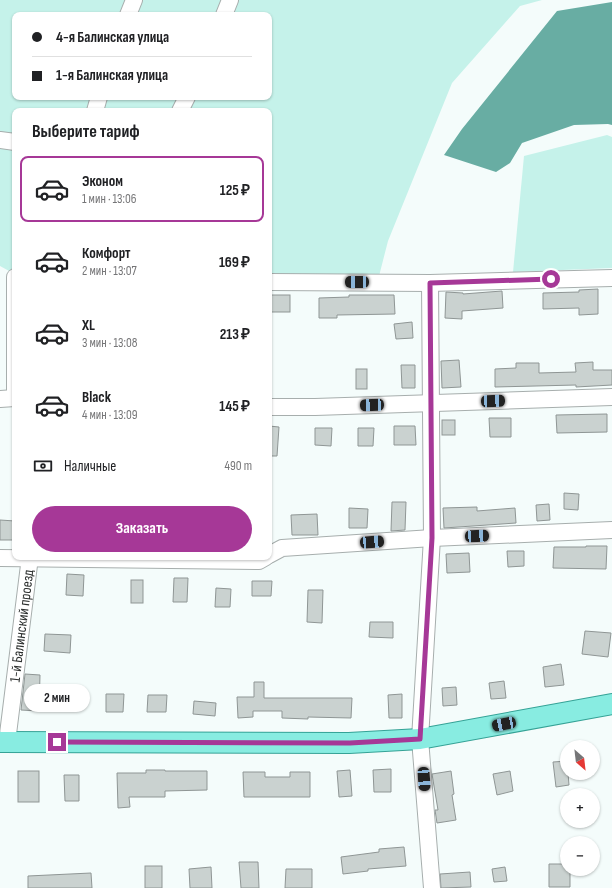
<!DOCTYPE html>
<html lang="ru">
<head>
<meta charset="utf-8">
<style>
  body { margin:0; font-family:"Sofia Sans Condensed",sans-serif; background:#f2f2f2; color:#202124; height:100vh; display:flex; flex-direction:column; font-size:15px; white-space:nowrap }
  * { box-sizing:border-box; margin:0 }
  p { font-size:13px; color:#757577 }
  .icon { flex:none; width:22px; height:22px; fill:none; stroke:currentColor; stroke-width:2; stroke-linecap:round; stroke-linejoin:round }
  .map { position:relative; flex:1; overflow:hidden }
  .panel { position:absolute; left:12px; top:108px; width:260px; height:452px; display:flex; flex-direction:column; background:#fff; border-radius:8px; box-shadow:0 1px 3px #0004 }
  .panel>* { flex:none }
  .banner { position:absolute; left:12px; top:12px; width:260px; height:88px; border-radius:8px; box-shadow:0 1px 3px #0004; display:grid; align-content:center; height:88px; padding:0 20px; background:#fff }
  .needle { width:26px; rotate:152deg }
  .buttons { position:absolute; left:560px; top:740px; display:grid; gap:8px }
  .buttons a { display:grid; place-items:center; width:40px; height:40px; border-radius:50%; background:#fff; box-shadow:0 1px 3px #0004; font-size:20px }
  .end { position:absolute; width:18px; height:18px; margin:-9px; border:5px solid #a63897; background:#fff; box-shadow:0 0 0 2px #fff }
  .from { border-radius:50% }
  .bubble { position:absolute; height:28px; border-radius:14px; background:#fff; box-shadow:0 1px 3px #0004; font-size:13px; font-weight:700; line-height:28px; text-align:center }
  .car { position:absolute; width:12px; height:24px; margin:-12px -6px; border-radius:5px; box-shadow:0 0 3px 1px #0007; background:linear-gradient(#222 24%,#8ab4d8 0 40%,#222 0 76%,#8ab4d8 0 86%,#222 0) }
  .banner b { display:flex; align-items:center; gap:14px; height:38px; font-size:15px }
  .banner b+b { border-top:1px solid #e0e0e0 }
  .banner i { width:10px; height:10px; background:#202124 }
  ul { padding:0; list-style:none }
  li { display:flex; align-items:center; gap:12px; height:66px; margin:0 8px 6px; padding:0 12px; border:2px solid transparent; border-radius:8px }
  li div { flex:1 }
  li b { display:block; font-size:15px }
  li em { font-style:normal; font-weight:700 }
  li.current { border-color:#a63897 }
  li>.icon { width:36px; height:36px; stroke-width:1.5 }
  h2 { padding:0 20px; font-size:18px; line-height:48px }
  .pay { display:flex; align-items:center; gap:10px; height:44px; padding:0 20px; font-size:15px }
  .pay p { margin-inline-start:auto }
  .primary-button { display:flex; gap:8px; margin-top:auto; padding:8px 20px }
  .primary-button a { flex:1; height:46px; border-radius:24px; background:#a63897; color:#fff; font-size:16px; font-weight:700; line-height:46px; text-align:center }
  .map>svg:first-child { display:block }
</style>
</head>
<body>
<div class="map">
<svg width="612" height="888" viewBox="0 0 612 888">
  <rect width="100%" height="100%" fill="#f4fcfb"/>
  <g fill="#c5f2ea" fill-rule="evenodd">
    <path d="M0 0H542L520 6 452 83 388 241 378 280 269 277V111H15V272H11L0 266ZM15 15H269V97H15Z"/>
    <path d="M607 135 612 137V268L513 272 524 156Z"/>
  </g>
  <path fill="#68ada3" d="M612 2V125L608 124 574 125 522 143 510 163 496 172 444 155 462 129 557 11Z"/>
  <g fill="#cad2d0" stroke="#8f9695">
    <path d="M598 289V314L579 315V308L543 309V293L579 292V290Z"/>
    <path d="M502 291 503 308 462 311V319L445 318 446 292 463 293V294Z"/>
    <rect x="269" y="295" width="21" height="17"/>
    <path d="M349 295H394L395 314 337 315V318H319V298L349 297Z"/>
    <path d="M412 322 413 338 396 339 394 324Z"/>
    <path d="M459 360 461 387 442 388 441 361Z"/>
    <path d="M593 362V370H612V385L576 387V385L495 387V369L516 368V363H539V373L576 372 575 363Z"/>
    <path d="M401 365H415V388H402Z"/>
    <rect x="356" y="369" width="11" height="20"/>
    <path d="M607 414V432L557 433 556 415Z"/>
    <path d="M489 418H511V437H490Z"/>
    <rect x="442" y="420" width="13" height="15"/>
    <path d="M269 426 279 427 277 456H269Z"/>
    <path d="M394 426H415L416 445H394Z"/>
    <path d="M315 428H332L331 446 315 445Z"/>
    <path d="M358 428H374L373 446H358Z"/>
    <path d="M564 493 579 494 578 510 564 509Z"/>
    <path d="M392 502H406L405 530 391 531Z"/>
    <path d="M549 504 550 520 537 521 536 505Z"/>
    <path d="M477 507V511L515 508 516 523 444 528 443 508Z"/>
    <path d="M349 508 368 509 367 528H349Z"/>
    <path d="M317 514 318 535H292L291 515Z"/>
    <path d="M0 520 15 521V540H0Z"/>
    <path d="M586 546H607L606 569 553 568 554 547H586Z"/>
    <path d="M507 551H524V566L508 567Z"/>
    <path d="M469 553 470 572 447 573 446 554Z"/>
    <path d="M67 574 84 575 83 596 66 595Z"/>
    <path d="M174 578H188L187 602H173Z"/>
    <rect x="131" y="580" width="12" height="23"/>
    <path d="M252 581H272L271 596H252Z"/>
    <path d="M216 588 231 589 230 607H215Z"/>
    <path d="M308 590H323L322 623 307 622Z"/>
    <path d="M370 622H393V638L369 637Z"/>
    <path d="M585 631 611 633 608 657 582 654Z"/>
    <path d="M45 634 71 635 70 653 44 651Z"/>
    <path d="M561 664 564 685 545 687 543 667Z"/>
    <path d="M25 674 40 675 39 711 21 710Z"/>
    <path d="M504 681 506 698 491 699 489 683Z"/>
    <path d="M254 682H264V698H352L351 718 308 717V719L282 718V711H253V717L238 718 237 697H254Z"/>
    <path d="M456 687 457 705 443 706 442 688Z"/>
    <path d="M106 694H124L123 712H106Z"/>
    <path d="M402 694V718H389L388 695Z"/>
    <path d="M148 695H167L166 712H147Z"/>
    <path d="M194 701 216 703 215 716 193 714Z"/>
    <path d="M567 761V773H568L569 785 556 787 553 762Z"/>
    <path d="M391 769V792H374L373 770Z"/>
    <path d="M146 770H165V771H207V790L165 791V797H129L130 807 118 808 117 773H146Z"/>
    <path d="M350 770 352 796 339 797 337 771Z"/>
    <rect x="18" y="771" width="21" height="31"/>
    <path d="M451 771 454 794 452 795 456 820 437 823 435 810H438L432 774Z"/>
    <path d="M510 771 513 791 497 795 493 774Z"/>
    <path d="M243 772H265V777H290V772H310V797H244Z"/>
    <path d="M64 775H79V801H65Z"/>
    <path d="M404 847 406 866 368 869V871L343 874 341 857 379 852V849Z"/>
    <path d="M239 862H258L259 888H241Z"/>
    <path d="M549 864H567V869H570V887H549Z"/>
    <rect x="145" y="866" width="17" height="22"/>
    <path d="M211 867 212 888H190L189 869Z"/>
    <path d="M505 867 507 881 494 882 492 869Z"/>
    <path d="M286 869H312V888H285Z"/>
    <path d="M470 872 471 887 441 888 440 874Z"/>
    <path d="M91 873 92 888H28V876Z"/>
  </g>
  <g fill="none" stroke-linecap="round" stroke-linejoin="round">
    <defs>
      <g id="minor">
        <path d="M128 15 134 0"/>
        <path d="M224 15 230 0"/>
        <path d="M95 111 99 97"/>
        <path d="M180 111 187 97"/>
        <path d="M0 140 15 142"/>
        <path d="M15 277V391"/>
        <path d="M269 282 430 283 612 278"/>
        <path d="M430 283 432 538 420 739 432 888"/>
        <path d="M0 399 15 398"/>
        <path d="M269 407H315L612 397"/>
        <path d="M269 555 282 548 432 538 612 530"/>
        <path d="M0 558 259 561 266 557"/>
        <path id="s1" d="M7 742 30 557"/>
      </g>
      <path id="major" d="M0 742 349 743 420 739 612 704"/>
    </defs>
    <use href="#minor" stroke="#a7aead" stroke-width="18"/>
    <use href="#major" stroke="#35a296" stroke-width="22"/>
    <use href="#minor" stroke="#fff" stroke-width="16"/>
    <use href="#major" stroke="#88ece1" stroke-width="20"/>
  </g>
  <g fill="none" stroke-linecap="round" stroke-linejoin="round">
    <path stroke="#a63897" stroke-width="5" d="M57 742 350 743 420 739 432 538 430 283 551 279"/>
  </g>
  <g text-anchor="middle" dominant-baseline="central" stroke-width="4" stroke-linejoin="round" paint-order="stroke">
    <g font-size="15" fill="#2d302f" stroke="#f4fcfb">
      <text stroke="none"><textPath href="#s1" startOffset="117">1-й Балинский проезд</textPath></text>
    </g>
  </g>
</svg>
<div class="buttons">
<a><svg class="needle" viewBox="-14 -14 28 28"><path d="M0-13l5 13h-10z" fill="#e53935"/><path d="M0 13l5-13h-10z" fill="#757577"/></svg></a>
<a>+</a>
<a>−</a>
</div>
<i class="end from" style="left:551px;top:279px"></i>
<i class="end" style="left:57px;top:742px"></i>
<div class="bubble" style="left:24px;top:684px;width:66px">2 мин</div>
<i class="car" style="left:357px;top:282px;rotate:270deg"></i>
<i class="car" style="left:493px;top:401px;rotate:88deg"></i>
<i class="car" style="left:372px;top:405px;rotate:268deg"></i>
<i class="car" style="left:477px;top:536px;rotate:87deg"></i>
<i class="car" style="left:372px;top:542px;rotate:86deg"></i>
<i class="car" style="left:504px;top:724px;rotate:259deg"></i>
<i class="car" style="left:424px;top:779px;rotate:176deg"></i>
<div class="banner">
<b><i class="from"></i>4-я Балинская улица</b>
<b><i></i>1-я Балинская улица</b>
</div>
<section class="panel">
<h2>Выберите тариф</h2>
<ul>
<li class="current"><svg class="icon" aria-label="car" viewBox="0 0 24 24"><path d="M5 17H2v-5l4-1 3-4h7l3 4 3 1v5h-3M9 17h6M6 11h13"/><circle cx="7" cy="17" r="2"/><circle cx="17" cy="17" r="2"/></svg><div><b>Эконом</b><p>1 мин · 13:06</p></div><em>125 ₽</em></li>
<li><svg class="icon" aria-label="car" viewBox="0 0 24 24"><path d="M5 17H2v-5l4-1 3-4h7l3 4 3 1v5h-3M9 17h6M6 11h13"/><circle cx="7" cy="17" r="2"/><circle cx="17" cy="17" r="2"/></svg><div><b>Комфорт</b><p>2 мин · 13:07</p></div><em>169 ₽</em></li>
<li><svg class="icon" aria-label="car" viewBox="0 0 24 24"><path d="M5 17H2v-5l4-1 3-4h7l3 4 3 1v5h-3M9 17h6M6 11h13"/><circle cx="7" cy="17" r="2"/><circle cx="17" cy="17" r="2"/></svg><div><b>XL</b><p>3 мин · 13:08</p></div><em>213 ₽</em></li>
<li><svg class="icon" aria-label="car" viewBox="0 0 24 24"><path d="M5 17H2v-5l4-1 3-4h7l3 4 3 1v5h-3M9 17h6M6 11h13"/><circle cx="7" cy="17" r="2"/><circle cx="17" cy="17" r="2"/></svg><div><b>Black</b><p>4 мин · 13:09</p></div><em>145 ₽</em></li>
</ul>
<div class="pay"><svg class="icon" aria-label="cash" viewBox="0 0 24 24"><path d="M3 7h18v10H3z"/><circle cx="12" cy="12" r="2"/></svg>Наличные<p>490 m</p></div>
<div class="primary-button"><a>Заказать</a></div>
</section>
</div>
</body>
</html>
